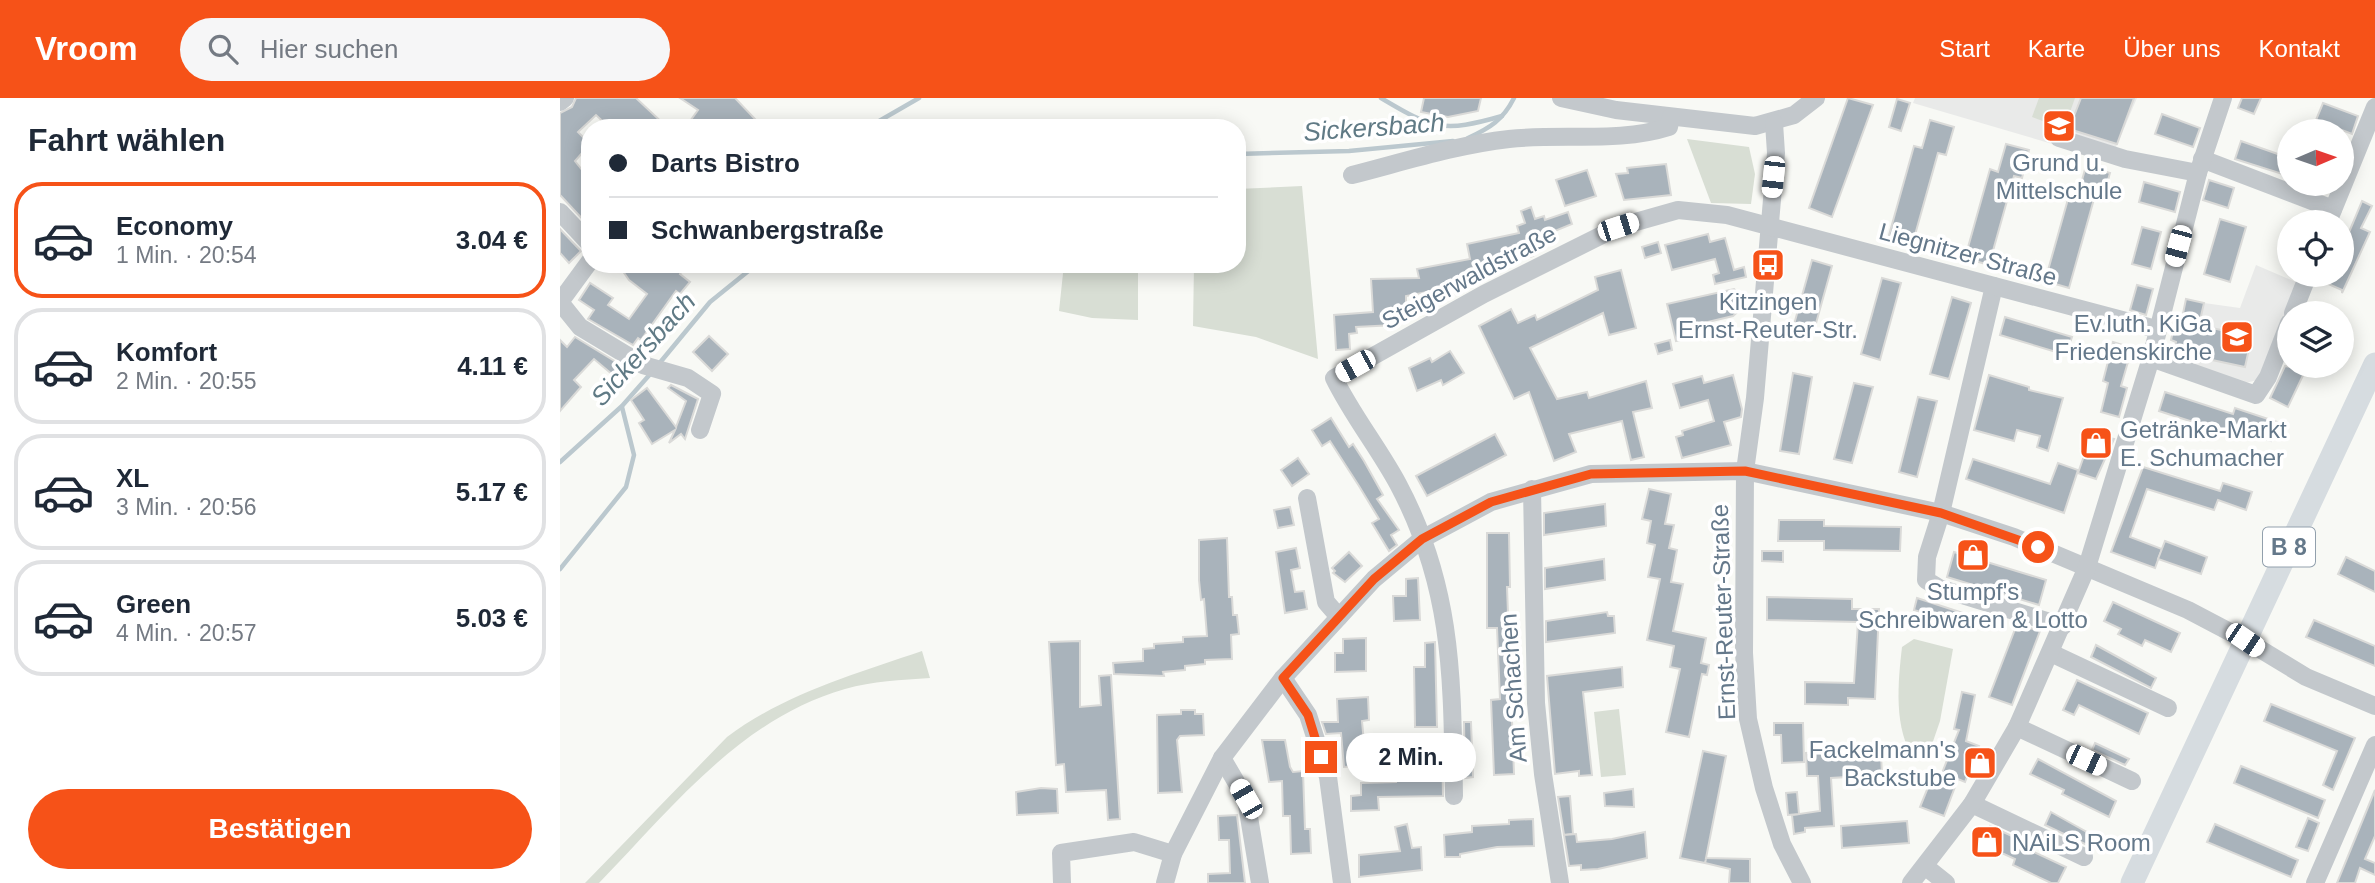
<!DOCTYPE html>
<html lang="de">
<head>
<meta charset="utf-8">
<style>
  body { margin:0; font-family:Arial,sans-serif; background:#f6f6f7; color:#1f2937; height:100vh; display:flex; flex-direction:column; font-size:26px; white-space:nowrap }
  * { box-sizing:border-box; margin:0 }
  p { font-size:23px; color:#747a83 }
  .icon { flex:none; width:38px; height:38px; fill:none; stroke:currentColor; stroke-width:2; stroke-linecap:round; stroke-linejoin:round }
  .map { position:relative; flex:1; overflow:hidden }
  .side { display:flex; flex-direction:column; background:#fff; width:560px }
  .side>* { flex:none }
  .hud { position:absolute; left:21px; top:21px; width:665px; height:154px; border-radius:28px; box-shadow:0 4px 18px #0003; display:grid; align-content:center; height:154px; padding:0 28px; background:#fff }
  .needle { width:46px; rotate:88deg }
  .buttons { position:absolute; left:1717px; top:21px; display:grid; gap:14px }
  .buttons a { display:grid; place-items:center; width:77px; height:77px; border-radius:50%; background:#fff; box-shadow:0 4px 18px #0003; font-size:35px }
  .end { position:absolute; width:32px; height:32px; margin:-16px; border:9px solid #f65218; background:#fff; box-shadow:0 0 0 4px #fff }
  .from { border-radius:50% }
  .bubble { position:absolute; height:49px; border-radius:24px; background:#fff; box-shadow:0 4px 18px #0003; font-size:23px; font-weight:700; line-height:49px; text-align:center }
  .car { position:absolute; width:21px; height:42px; margin:-21px -10px; border-radius:9px; box-shadow:0 0 5px 2px #0007; background:linear-gradient(#fff 24%,#345 0 40%,#fff 0 76%,#345 0 86%,#fff 0) }
  .hud b { display:flex; align-items:center; gap:24px; height:66px; font-size:26px }
  .hud b+b { border-top:2px solid #e0e1e3 }
  .hud i { width:18px; height:18px; background:#1f2937 }
  ul { padding:0; list-style:none }
  li { display:flex; align-items:center; gap:21px; height:116px; margin:0 14px 10px; padding:0 14px; border:4px solid #e0e1e3; border-radius:28px }
  li div { flex:1 }
  li b { display:block; font-size:26px }
  li em { font-style:normal; font-weight:700 }
  li.selected { border-color:#f65218 }
  li>.icon { width:63px; height:63px; stroke-width:1.5 }
  h2 { padding:0 28px; font-size:32px; line-height:84px }
  .action { display:flex; gap:14px; margin-top:auto; padding:14px 28px }
  .action a { flex:1; height:80px; border-radius:42px; background:#f65218; color:#fff; font-size:28px; font-weight:700; line-height:80px; text-align:center }
  header { display:flex; align-items:center; gap:42px; box-sizing:border-box; height:98px; padding:0 35px; background:#f65218; color:#fff }
  header strong { font-size:33px }
  nav { display:flex; gap:38px; margin-inline-start:auto; font-size:24px }
  .search { width:490px; height:63px; background:#f6f6f7; display:flex; align-items:center; gap:18px; box-sizing:border-box; padding:0 24px; border-radius:38px; color:#747a83; font-size:26px }
  main { display:flex; flex:1; min-height:0 }
  .map>svg:first-child { display:block }
</style>
</head>
<body>
<header>
<strong>Vroom</strong>
<div class="search"><svg class="icon" aria-label="search" viewBox="0 0 24 24"><circle cx="10" cy="10" r="6"/><path d="M15 15l6 6"/></svg>Hier suchen</div>
<nav><a>Start</a><a>Karte</a><a>Über uns</a><a>Kontakt</a></nav>
</header>
<main>
<section class="side">
<h2>Fahrt wählen</h2>
<ul>
<li class="selected"><svg class="icon" aria-label="car" viewBox="0 0 24 24"><path d="M5 17H2v-5l4-1 3-4h7l3 4 3 1v5h-3M9 17h6M6 11h13"/><circle cx="7" cy="17" r="2"/><circle cx="17" cy="17" r="2"/></svg><div><b>Economy</b><p>1 Min. · 20:54</p></div><em>3.04 €</em></li>
<li><svg class="icon" aria-label="car" viewBox="0 0 24 24"><path d="M5 17H2v-5l4-1 3-4h7l3 4 3 1v5h-3M9 17h6M6 11h13"/><circle cx="7" cy="17" r="2"/><circle cx="17" cy="17" r="2"/></svg><div><b>Komfort</b><p>2 Min. · 20:55</p></div><em>4.11 €</em></li>
<li><svg class="icon" aria-label="car" viewBox="0 0 24 24"><path d="M5 17H2v-5l4-1 3-4h7l3 4 3 1v5h-3M9 17h6M6 11h13"/><circle cx="7" cy="17" r="2"/><circle cx="17" cy="17" r="2"/></svg><div><b>XL</b><p>3 Min. · 20:56</p></div><em>5.17 €</em></li>
<li><svg class="icon" aria-label="car" viewBox="0 0 24 24"><path d="M5 17H2v-5l4-1 3-4h7l3 4 3 1v5h-3M9 17h6M6 11h13"/><circle cx="7" cy="17" r="2"/><circle cx="17" cy="17" r="2"/></svg><div><b>Green</b><p>4 Min. · 20:57</p></div><em>5.03 €</em></li>
</ul>
<div class="action"><a>Bestätigen</a></div>
</section>
<div class="map">
<svg width="1815" height="785" viewBox="0 0 1815 785">
  <rect width="100%" height="100%" fill="#f8f9f5"/>
  <g fill="#e9eae9">
    <path d="M1355 0H1577L1550 63 1353 5Z"/>
    <path d="M1696 167 1738 185 1702 281 1681 286 1630 268 1644 205 1680 210Z"/>
  </g>
  <g fill="#d8ded4">
    <path d="M1479 0H1515L1504 31 1472 19Z"/>
    <path d="M1127 41 1189 49 1195 76 1191 106 1151 105Z"/>
    <path d="M742 88 758 261 696 239 633 228 634 166H677V91Z"/>
    <path d="M504 166H578V222L532 220 499 213Z"/>
    <path d="M1354 541 1393 551 1380 623 1368 658 1355 662C1333 632 1338 584 1342 549Z"/>
    <path d="M362 553 370 580C341 582 313 583 285 591 180 621 112 710 39 785H25L167 639C224 596 295 576 362 553Z"/>
    <path d="M1059 611 1066 677 1041 679 1034 614Z"/>
  </g>
  <g fill="none" stroke-linecap="round" stroke-linejoin="round">
    <g stroke="#bbc8ce" stroke-width="4.5">
      <path d="M821 0C873 31 883 35 942 18"/>
      <path d="M307 30 359 0"/>
      <path d="M908 40C930 30 943 22 954 0"/>
      <path d="M677 56 789 53 893 43"/>
      <path d="M98 267 150 204 197 166"/>
      <path d="M0 364 62 308 92 274"/>
      <path d="M0 471 66 389 74 357 62 309"/>
    </g>
  </g>
  <g fill="#a9b3bb" stroke="#dadad8" stroke-width="2">
    <path d="M16 0H76L108 30H50L36 17 18 34 30 46 15 63 30 82V129L0 97V15L12 9Z"/>
    <path d="M120 0H175L195 21 188 30H125L138 12Z"/>
    <path d="M864 0H921L918 13 888 19 861 14Z"/>
    <path d="M1288 0 1313 7 1272 119 1249 110Z"/>
    <path d="M1521 0H1574L1557 46 1509 31Z"/>
    <path d="M1682 0H1701L1694 16 1678 10Z"/>
    <path d="M1337 1 1350 5 1341 33 1329 29Z"/>
    <path d="M1763 5 1798 18 1792 36 1756 22Z"/>
    <path d="M1602 16 1640 30 1633 49 1595 36Z"/>
    <path d="M1370 22 1394 29 1386 57 1378 55 1353 144 1329 137 1354 48 1362 50Z"/>
    <path d="M1681 43 1729 60V78L1675 61Z"/>
    <path d="M1446 46 1469 52 1462 80 1454 78 1429 167 1405 160 1430 71 1438 74Z"/>
    <path d="M1106 66 1111 97 1064 102 1056 76 1068 75 1067 70Z"/>
    <path d="M1526 68 1550 75 1542 103 1534 101 1509 190 1485 183 1510 94 1518 96Z"/>
    <path d="M1027 72 1036 98 1005 108 996 82Z"/>
    <path d="M1649 82 1674 90 1668 110 1643 102Z"/>
    <path d="M1584 84 1620 94 1615 114 1579 104Z"/>
    <path d="M1802 103 1812 108 1801 130 1810 134 1782 195V192L1766 185 1770 177H1782V151Z"/>
    <path d="M971 109 975 121 984 118 985 122 1008 114 1012 126 968 144 973 158 917 172 919 184 846 198V209L834 210 835 227 796 229 797 235 789 236 790 251 776 252 774 217 813 214 811 181 859 180 857 171 910 161 907 146 959 135 957 128 965 125 961 113Z"/>
    <path d="M1660 121 1686 129 1670 184 1644 176Z"/>
    <path d="M1582 129 1601 134 1591 171 1572 166Z"/>
    <path d="M0 131 21 153 9 165 0 155Z"/>
    <path d="M1148 136 1150 144 1165 140 1174 172 1184 169 1186 179 1155 186 1153 177 1159 175 1155 161 1112 172 1105 147Z"/>
    <path d="M1098 144 1101 155 1085 160 1082 149Z"/>
    <path d="M1252 162 1272 168 1253 236 1233 230Z"/>
    <path d="M58 166H128L120 176 130 184 120 196 116 193 81 242 78 240 73 247 28 221 34 212 19 202 30 185 53 200 48 207 69 221 87 196 69 182Z"/>
    <path d="M1061 172 1076 230 1049 237 1043 215 970 250 997 301 1027 294 1029 300 1086 283 1092 310 1073 314 1084 359 1071 362 1062 323 1009 336 1016 354 994 363 969 294 954 301 919 228 951 211 958 225 975 217 977 222 1038 192 1035 179Z"/>
    <path d="M1322 180 1341 185 1320 262 1301 256Z"/>
    <path d="M1577 187 1593 191 1586 217 1570 212Z"/>
    <path d="M1174 191 1180 197 1175 201 1183 209 1173 218 1131 228 1134 239 1116 243 1107 206Z"/>
    <path d="M1392 199 1411 205 1389 281 1370 276Z"/>
    <path d="M1626 201 1644 205 1639 227 1683 237 1682 240 1691 242 1685 269 1633 258 1632 262 1614 256 1616 244 1611 242 1614 229 1620 230Z"/>
    <path d="M1445 219 1512 239 1506 257 1440 237Z"/>
    <path d="M149 238 168 256 152 273 133 254Z"/>
    <path d="M15 239 61 267 53 277 34 261 14 282 21 289 0 313V242L7 249Z"/>
    <path d="M1110 242 1112 252 1098 256 1095 246Z"/>
    <path d="M1553 244 1572 250 1561 288 1567 290 1559 319 1541 314 1548 285 1543 283Z"/>
    <path d="M890 253 904 275 883 287 881 282 857 293 849 270 870 260 872 264Z"/>
    <path d="M1725 268 1746 271 1728 309 1710 300Z"/>
    <path d="M1233 275 1252 279 1239 356 1220 353Z"/>
    <path d="M1173 277 1182 311 1181 319 1164 324 1171 347 1122 360 1116 339 1123 337 1122 333 1154 323 1148 302 1120 310 1113 286 1142 278 1144 285Z"/>
    <path d="M1429 277 1469 289V292L1503 300 1488 353 1477 349 1480 338 1457 332 1454 343 1414 332Z"/>
    <path d="M1294 285 1313 289 1292 365 1274 361Z"/>
    <path d="M111 287 138 301 125 341 121 336 109 345 115 332 92 346 79 325 84 322 71 302 87 290 116 329 126 303 108 290Z"/>
    <path d="M1605 294 1673 316 1675 310 1717 324 1711 343 1669 329 1667 335 1599 313Z"/>
    <path d="M1358 299 1377 303 1357 379 1339 374Z"/>
    <path d="M771 320 789 349 793 346 804 363 823 397 817 401 839 432 831 437 837 447 829 453 812 425 819 421 799 388 770 343 762 348 752 332Z"/>
    <path d="M1526 335 1554 341 1536 381 1518 375 1526 352 1521 350Z"/>
    <path d="M935 336 946 357 867 398 856 378Z"/>
    <path d="M738 360 749 376 732 388 721 372Z"/>
    <path d="M1413 361 1490 386 1498 365 1518 372 1504 415 1406 381Z"/>
    <path d="M1583 369 1660 393 1663 385 1692 394 1686 412 1658 402 1654 412 1587 391 1570 439 1602 451 1595 470 1551 454Z"/>
    <path d="M1089 391 1111 396 1105 426 1114 427 1109 450 1117 452 1111 484 1123 486 1113 533 1146 540 1141 565 1149 567 1147 577 1142 576 1129 639 1106 634 1120 571 1110 569 1114 548 1087 542 1100 481 1088 479 1095 447 1087 445 1091 423 1082 421Z"/>
    <path d="M1045 406 1046 428 984 437V415Z"/>
    <path d="M730 409 734 427 718 430 714 412Z"/>
    <path d="M1219 422H1264V428L1341 429 1340 453 1264 452V443H1218Z"/>
    <path d="M927 435H949L950 489H947L954 676 934 677 931 602 940 601 937 530H927Z"/>
    <path d="M667 440 669 499H672L673 517H677L679 536 671 537 672 561 645 562V566L625 568V572L603 574 604 578 554 576 553 565 583 563V551L594 550V546L623 544V539L647 538 644 501 641 502 639 482V442Z"/>
    <path d="M1605 443 1647 459 1641 476 1598 461Z"/>
    <path d="M736 450 740 470 731 472 735 494 744 493 747 511 725 515 716 454Z"/>
    <path d="M1202 453H1223V464L1202 463Z"/>
    <path d="M789 454 802 468 785 484 773 475 775 473 772 470Z"/>
    <path d="M1394 454 1486 482 1479 507 1387 479Z"/>
    <path d="M1786 459 1815 473V494L1778 476Z"/>
    <path d="M1044 461 1045 482 985 491V470Z"/>
    <path d="M858 480 860 522 834 523 833 498H846V481Z"/>
    <path d="M1207 499 1292 501V511H1319L1315 601 1288 600V607L1245 606V584L1294 585 1298 524 1207 522Z"/>
    <path d="M1357 500 1418 520 1415 531 1354 512Z"/>
    <path d="M1553 504 1620 535 1611 554 1585 542 1582 548 1558 536 1561 531 1544 523Z"/>
    <path d="M1047 514 1048 518H1054L1055 535 986 544V523Z"/>
    <path d="M1754 522 1815 548V568L1746 539Z"/>
    <path d="M1457 526 1480 533 1452 607 1429 599Z"/>
    <path d="M806 540V573L775 574V555H783V541Z"/>
    <path d="M520 543V609L541 607 539 578 551 577 560 721 548 722 546 692 506 694 504 666 496 667 489 544Z"/>
    <path d="M875 544 877 629H855L854 569H865V545Z"/>
    <path d="M1536 547 1596 580 1591 590 1531 559Z"/>
    <path d="M1062 569 1063 589 1023 594 1032 677 1019 678V673L995 676 987 578Z"/>
    <path d="M1517 582 1588 615 1579 636 1519 607 1514 617 1503 612Z"/>
    <path d="M1402 594 1415 597 1406 643 1419 648 1405 684 1398 681 1384 718 1360 709 1375 672 1382 675 1399 632 1394 631Z"/>
    <path d="M808 599 809 622 802 623 806 667 784 669 781 635 766 636 762 624H778L777 601Z"/>
    <path d="M1711 606 1795 640 1773 692 1763 687 1777 653 1704 623Z"/>
    <path d="M621 612H635V616H643L644 637 620 638 617 642 622 694 598 695 597 617 621 616Z"/>
    <path d="M904 624H911L913 679 905 680Z"/>
    <path d="M1214 625H1243L1244 664 1222 665 1221 637H1214Z"/>
    <path d="M702 642H725L730 669 733 674 743 673 745 731H750L751 755 731 756 730 718H723L722 683 709 684Z"/>
    <path d="M873 643H882L883 698 818 699 819 712 791 713V698L801 697V685L836 684V675L873 674Z"/>
    <path d="M1535 645 1569 661 1565 667 1532 652Z"/>
    <path d="M1143 653 1166 658 1146 760 1190 761V785H1169L1170 771 1145 765 1146 761 1145 765 1120 760Z"/>
    <path d="M1282 653 1283 659 1321 656 1322 677 1271 680 1274 728 1245 730V734L1234 736 1232 717 1260 713 1258 678H1247L1246 655Z"/>
    <path d="M1478 661 1556 703 1549 719 1502 696 1504 692 1470 676Z"/>
    <path d="M1681 668 1765 702 1758 720 1674 685Z"/>
    <path d="M481 690 497 691 498 715 457 717 456 694Z"/>
    <path d="M1073 691 1074 709 1045 708 1044 695Z"/>
    <path d="M1815 692V738L1805 761 1815 765V777L1800 770 1795 785H1777Z"/>
    <path d="M1237 694 1239 716 1228 717 1226 695Z"/>
    <path d="M1010 698 1013 736 1004 737 998 699Z"/>
    <path d="M1491 714 1532 737 1527 747 1485 727Z"/>
    <path d="M677 717 685 785H648V776L670 775 669 742H659L658 718Z"/>
    <path d="M1748 720 1759 725 1748 753 1736 749Z"/>
    <path d="M973 721 974 748 937 749 900 756V759H885L884 737 912 734V728L949 726V722Z"/>
    <path d="M1347 723 1349 745 1282 750 1281 728Z"/>
    <path d="M847 726 852 750 861 749 862 772 799 779V757L840 753 835 729Z"/>
    <path d="M1655 726 1738 762 1731 779 1647 744Z"/>
    <path d="M1430 728 1463 743 1461 748 1506 769 1498 785H1491L1453 767 1455 761 1422 746Z"/>
    <path d="M1085 734 1087 760 1038 771 1021 772V767L1009 768 1004 737 1016 736 1017 744 1052 741Z"/>
  </g>
  <g fill="none" stroke-linecap="round" stroke-linejoin="round">
    <g stroke="#c3c8cc" stroke-width="18">
      <path d="M1001 0 1056 12 1195 28 1234 17 1256 0"/>
      <path d="M0 4 5 0"/>
      <path d="M1214 25 1216 55 1195 300 1185 373 1184 555 1188 621 1204 690 1222 746 1242 785"/>
      <path d="M1499 40 1565 61 1638 75"/>
      <path d="M1642 61 1773 111"/>
      <path d="M792 77C843 64 896 47 949 41 1002 35 1059 45 1109 29L1111 19"/>
      <path d="M0 114 30 146"/>
      <path d="M1768 124 1815 9"/>
      <path d="M30 163 0 204 20 229 83 267 128 280 152 296 140 332"/>
      <path d="M1434 188 1381 415 1367 459 1366 482 1379 490 1503 528"/>
      <path d="M1733 215 1748 177"/>
      <path d="M1591 260 1696 297 1708 279 1729 225"/>
      <path d="M972 391 976 605 983 676 1000 785"/>
      <path d="M747 400 766 504 779 519"/>
      <path d="M1491 555 1608 610"/>
      <path d="M723 580 748 617 768 679 782 785"/>
      <path d="M1457 629 1572 683"/>
      <path d="M662 660 686 701 700 785"/>
      <path d="M894 698C892 583 894 491 838 386 818 349 792 317 774 280L924 196 1058 129 1118 112 1167 117 1596 231"/>
      <path d="M1412 706 1524 759"/>
      <path d="M1366 769 1386 785"/>
      <path d="M502 785 501 755 574 744 613 756"/>
      <path d="M605 785 613 756 662 660 723 580 814 481 862 441 931 404 1031 376 1185 373 1381 415 1454 439 1628 512 1685 542 1746 579 1815 608"/>
      <path d="M1351 785 1412 706 1457 629 1527 469 1591 260 1638 75 1663 0"/>
      <path d="M1755 785 1815 647"/>
    </g>
    <path stroke="#d6dce0" stroke-width="23" d="M1572 785 1815 266"/>
  </g>
  <g fill="none" stroke-linecap="round" stroke-linejoin="round">
    <path stroke="#f65218" stroke-width="9" d="M761 659 748 617 723 580 814 481 862 441 931 404 1031 376 1185 373 1381 415 1478 449"/>
  </g>
  <defs>
    <symbol id="school-square" viewBox="-11 -11 22 22"><rect x="-9" y="-9" width="18" height="18" rx="4" fill="#f65218" stroke="#fff"/><path d="M0-5L7-2L0 1L-7-2ZM-4 1L0 2.5L4 1V4Q0 6-4 4Z" fill="#fff"/></symbol>
    <symbol id="bus-square" viewBox="-11 -11 22 22"><rect x="-9" y="-9" width="18" height="18" rx="4" fill="#f65218" stroke="#fff"/><path d="M-5-6H5V4H4V6H2V4H-2V6H-4V4H-5ZM-3.5-4V0h7V-4ZM-3.5 1.2v1.5H-2V1.2ZM2 1.2v1.5H3.5V1.2Z" fill="#fff"/></symbol>
    <symbol id="shop-square" viewBox="-11 -11 22 22"><rect x="-9" y="-9" width="18" height="18" rx="4" fill="#f65218" stroke="#fff"/><path d="M-5-2.5h2.3a2.7 3.5 0 0 1 5.4 0H5L5.5 6h-11ZM-1.5-2.5h3a1.5 2.3 0 0 0-3 0Z" fill="#fff"/></symbol>
  </defs>
  <g fill-rule="evenodd">
    <use href="#school-square" x="1480" y="9" width="38" height="38"/>
    <use href="#bus-square" x="1189" y="148" width="38" height="38"/>
    <use href="#school-square" x="1658" y="220" width="38" height="38"/>
    <use href="#shop-square" x="1517" y="326" width="38" height="38"/>
    <use href="#shop-square" x="1394" y="438" width="38" height="38"/>
    <use href="#shop-square" x="1401" y="646" width="38" height="38"/>
    <use href="#shop-square" x="1408" y="725" width="38" height="38"/>
  </g>
  <g text-anchor="middle" dominant-baseline="central" stroke-width="7" stroke-linejoin="round" paint-order="stroke">
    <rect fill="#fff" stroke="#92a0ad" stroke-width="2" x="1703" y="429.5" width="52" height="39" rx="5"/>
    <g font-size="23" font-weight="bold" fill="#64788a">
      <text x="1729" y="449">B 8</text>
    </g>
    <g font-size="24" fill="#64788a" stroke="#fff">
      <text x="1499" y="64">Grund u.<tspan x="1499" dy="28">Mittelschule</tspan></text>
      <text x="1208" y="203">Kitzingen<tspan x="1208" dy="28">Ernst-Reuter-Str.</tspan></text>
      <text x="1652" y="225" text-anchor="end">Ev.luth. KiGa<tspan x="1652" dy="28">Friedenskirche</tspan></text>
      <text x="1560" y="331" text-anchor="start">Getränke-Markt<tspan x="1560" dy="28">E. Schumacher</tspan></text>
      <text x="1413" y="493">Stumpf's<tspan x="1413" dy="28">Schreibwaren &amp; Lotto</tspan></text>
      <text x="1396" y="651" text-anchor="end">Fackelmann's<tspan x="1396" dy="28">Backstube</tspan></text>
      <text x="1452" y="744" text-anchor="start">NAiLS Room</text>
    </g>
    <g font-size="24" fill="#64788a" stroke="#fff">
      <text transform="translate(1408 156) rotate(15)">Liegnitzer Straße</text>
      <text transform="translate(909 179) rotate(-28)">Steigerwaldstraße</text>
      <text transform="translate(1163 514) rotate(-92)">Ernst-Reuter-Straße</text>
      <text transform="translate(953 590) rotate(-94)">Am Schachen</text>
    </g>
    <g font-size="26" font-style="italic" fill="#607a85" stroke="#fff">
      <text transform="translate(814 29) rotate(-4)">Sickersbach</text>
      <text transform="translate(83 251) rotate(-48)">Sickersbach</text>
    </g>
  </g>
</svg>
<div class="buttons">
<a><svg class="needle" viewBox="-14 -14 28 28"><path d="M0-13l5 13h-10z" fill="#e53935"/><path d="M0 13l5-13h-10z" fill="#747a83"/></svg></a>
<a><svg class="icon" aria-label="locate" viewBox="0 0 24 24"><circle cx="12" cy="12" r="6"/><path d="M12 2v4M12 18v4M2 12h4M18 12h4"/></svg></a>
<a><svg class="icon" aria-label="layers" viewBox="0 0 24 24"><path d="M12 4l9 5-9 5-9-5zM3 14l9 5 9-5"/></svg></a>
</div>
<i class="end from" style="left:1478px;top:449px"></i>
<i class="end" style="left:761px;top:659px"></i>
<div class="bubble" style="left:786px;top:635px;width:130px">2 Min.</div>
<i class="car" style="left:1213px;top:79px;rotate:186deg"></i>
<i class="car" style="left:1058px;top:129px;rotate:72deg"></i>
<i class="car" style="left:1618px;top:148px;rotate:195deg"></i>
<i class="car" style="left:795px;top:268px;rotate:241deg"></i>
<i class="car" style="left:1685px;top:542px;rotate:124deg"></i>
<i class="car" style="left:1526px;top:662px;rotate:115deg"></i>
<i class="car" style="left:686px;top:701px;rotate:330deg"></i>
<div class="hud">
<b><i class="from"></i>Darts Bistro</b>
<b><i></i>Schwanbergstraße</b>
</div>
</div>
</main>
</body>
</html>
